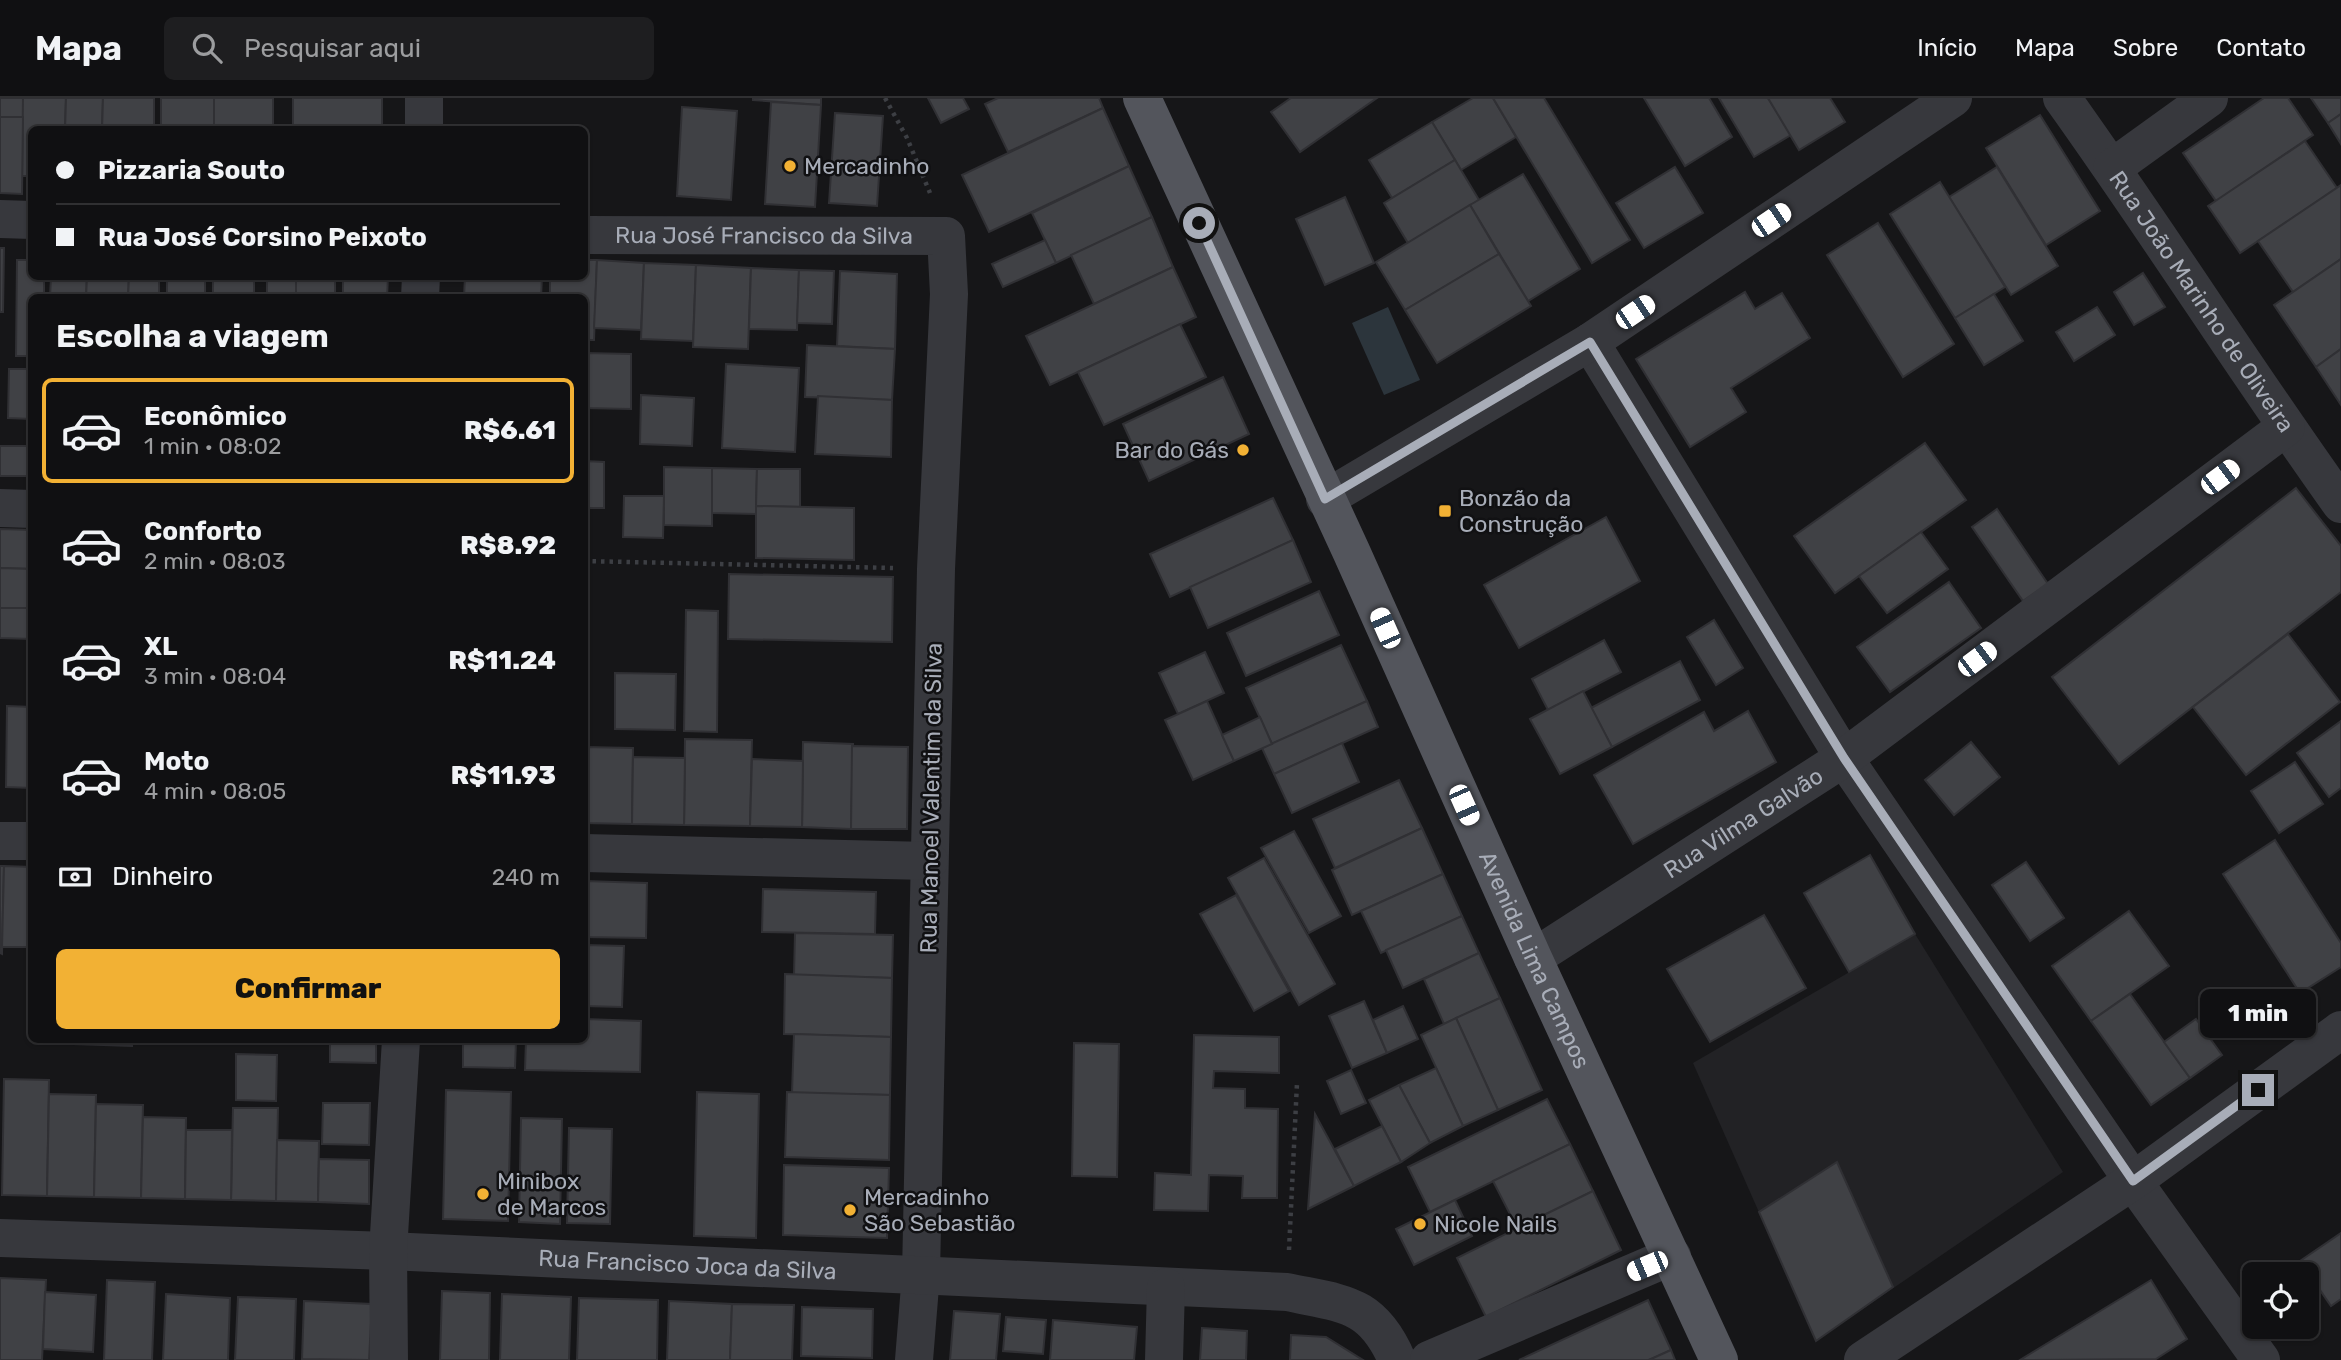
<!DOCTYPE html>
<html lang="pt">
<head>
<meta charset="utf-8">
<style>
  body { margin:0; font-family:Rubik,sans-serif; background:#1e1e20; color:#f1f3f6; height:100vh; display:flex; flex-direction:column; font-size:26px; white-space:nowrap }
  * { box-sizing:border-box; margin:0 }
  p { font-size:23px; color:#9c9d9f }
  .icon { flex:none; width:38px; height:38px; fill:none; stroke:currentColor; stroke-width:2; stroke-linecap:round; stroke-linejoin:round }
  .map { position:relative; flex:1; overflow:hidden }
  .sheet { position:absolute; left:28px; top:196px; width:560px; height:749px; display:flex; flex-direction:column; background:#101012; border-radius:10px; box-shadow:0 2px 5px #0004,0 0 0 2px #303032 }
  .sheet>* { flex:none }
  .banner { position:absolute; left:28px; top:28px; width:560px; height:154px; border-radius:10px; box-shadow:0 2px 5px #0004,0 0 0 2px #303032; display:grid; align-content:center; height:154px; padding:0 28px; background:#101012 }
  .buttons { position:absolute; left:2242px; top:1164px; display:grid; gap:14px }
  .buttons a { display:grid; place-items:center; width:77px; height:77px; border-radius:10px; background:#101012; box-shadow:0 2px 5px #0004,0 0 0 2px #303032; font-size:35px }
  .end { position:absolute; width:32px; height:32px; margin:-16px; border:9px solid #a8adb8; background:#111; box-shadow:0 0 0 4px #111 }
  .from { border-radius:50% }
  .bubble { position:absolute; height:49px; border-radius:10px; background:#101012; box-shadow:0 2px 5px #0004,0 0 0 2px #303032; font-size:23px; font-weight:800; line-height:49px; text-align:center }
  .car { position:absolute; width:21px; height:42px; margin:-21px -10px; border-radius:9px; box-shadow:0 0 5px 2px #0007; background:linear-gradient(#fff 24%,#345 0 40%,#fff 0 76%,#345 0 86%,#fff 0) }
  .banner b { display:flex; align-items:center; gap:24px; height:66px; font-size:26px }
  .banner b+b { border-top:2px solid #303032 }
  .banner i { width:18px; height:18px; background:#f1f3f6 }
  ul { padding:0; list-style:none }
  li { display:flex; align-items:center; gap:21px; height:105px; margin:0 14px 10px; padding:0 14px; border:4px solid transparent; border-radius:10px }
  li div { flex:1 }
  li b { display:block; font-size:26px }
  li em { font-style:normal; font-weight:800 }
  li.selected { border-color:#f2b134 }
  li>.icon { width:63px; height:63px; stroke-width:1.5 }
  h2 { padding:0 28px; font-size:32px; line-height:84px }
  .pay { display:flex; align-items:center; gap:18px; height:77px; padding:0 28px; font-size:26px }
  .pay p { margin-inline-start:auto }
  .primary-button { display:flex; gap:14px; margin-top:auto; padding:14px 28px }
  .primary-button a { flex:1; height:80px; border-radius:10px; background:#f2b134; color:#111; font-size:28px; font-weight:800; line-height:80px; text-align:center }
  header { display:flex; align-items:center; gap:42px; box-sizing:border-box; height:98px; padding:0 35px; background:#101012; border-bottom:2px solid #303032 }
  header strong { font-size:33px }
  nav { display:flex; gap:38px; margin-inline-start:auto; font-size:24px }
  .search { width:490px; height:63px; background:#1e1e20; display:flex; align-items:center; gap:18px; box-sizing:border-box; padding:0 24px; border-radius:10px; color:#9c9d9f; font-size:26px }
  .map>svg:first-child { display:block }
</style>
</head>
<body>
<header>
<strong>Mapa</strong>
<div class="search"><svg class="icon" aria-label="search" viewBox="0 0 24 24"><circle cx="10" cy="10" r="6"/><path d="M15 15l6 6"/></svg>Pesquisar aqui</div>
<nav><a>Início</a><a>Mapa</a><a>Sobre</a><a>Contato</a></nav>
</header>
<div class="map">
<svg width="2341" height="1262" viewBox="0 0 2341 1262">
  <rect width="100%" height="100%" fill="#161618"/>
  <path fill="#222225" d="M1915 836 2063 1074 1816 1243 1693 965Z"/>
  <path fill="#2c353c" d="M1388 209 1420 282 1384 297 1352 225Z"/>
  <g fill="#404145" stroke="#303034" stroke-width="2">
    <rect x="0" y="0" width="23" height="19"/>
    <path d="M23 0H66L65 32H32V78H22Z"/>
    <path d="M66 0H103L102 32H65Z"/>
    <path d="M103 0H154V32H102Z"/>
    <rect x="161" y="0" width="53" height="32"/>
    <rect x="214" y="0" width="59" height="32"/>
    <rect x="293" y="0" width="89" height="32"/>
    <path d="M753 0H821V7L753 2Z"/>
    <path d="M928 0H963L969 11 941 25Z"/>
    <path d="M998 0H1099L1103 10 1008 54 985 6Z"/>
    <path d="M1291 0H1377L1300 54 1271 14Z"/>
    <path d="M1473 0H1493L1516 39 1461 72 1432 24Z"/>
    <path d="M1493 0H1544L1630 142 1592 165Z"/>
    <path d="M1644 0H1709L1732 39 1685 68Z"/>
    <path d="M1719 0H1768L1791 37 1754 59Z"/>
    <path d="M1768 0H1830L1845 24 1799 52Z"/>
    <path d="M2264 0H2288L2313 37 2216 103 2183 55Z"/>
    <path d="M2311 0H2341V16L2328 25Z"/>
    <path d="M771 4 821 7 815 109 765 106Z"/>
    <path d="M682 9 737 13 731 102 677 98Z"/>
    <path d="M1103 10 1129 68 989 134 962 77Z"/>
    <path d="M835 15 883 18 877 108 829 105Z"/>
    <path d="M2341 16V46L2328 25Z"/>
    <path d="M2040 17 2100 113 2046 147 1986 50Z"/>
    <path d="M0 19H23L22 96 0 95Z"/>
    <path d="M1432 24 1455 62 1392 100 1369 62Z"/>
    <path d="M2305 43 2337 90 2240 155 2208 108Z"/>
    <path d="M1455 62 1479 102 1408 145 1384 105Z"/>
    <path d="M1129 68 1152 119 1056 165 1032 115Z"/>
    <path d="M1675 69 1703 115 1644 150 1616 105Z"/>
    <path d="M1997 69 2058 168 2011 197 1949 99Z"/>
    <path d="M1523 76 1580 171 1528 203 1470 107Z"/>
    <path d="M1940 84 2005 189 1955 220 1890 116Z"/>
    <path d="M2341 87V161L2293 194 2258 143Z"/>
    <path d="M1345 99 1374 165 1325 187 1296 121Z"/>
    <path d="M1470 107 1499 156 1405 212 1376 164Z"/>
    <path d="M1152 119 1173 169 1094 206 1071 157Z"/>
    <path d="M1878 125 1954 246 1903 279 1827 157Z"/>
    <path d="M1045 142 1056 165 1003 189 992 166Z"/>
    <path d="M0 150H4L3 214H0Z"/>
    <path d="M1499 156 1531 208 1437 265 1405 212Z"/>
    <path d="M2341 161V251L2316 269 2274 207Z"/>
    <path d="M17 162H32V178H44V200H32V258H16Z"/>
    <path d="M584 162H597L594 242H584V200H550V178H584Z"/>
    <path d="M597 162 644 165 641 232 594 230Z"/>
    <path d="M644 165 696 167 693 243 641 241Z"/>
    <path d="M696 167 751 170 748 251 693 249Z"/>
    <path d="M1173 169 1196 219 1050 287 1026 238Z"/>
    <path d="M751 170 799 172 797 232 749 231Z"/>
    <path d="M799 172 834 173 832 226 797 225Z"/>
    <path d="M840 173 897 176 895 251 837 248Z"/>
    <path d="M2143 175 2165 209 2134 227 2114 194Z"/>
    <path d="M51 178H87L86 200H50Z"/>
    <path d="M87 178H129L128 200H86Z"/>
    <path d="M129 178H159V200H128Z"/>
    <rect x="167" y="178" width="38" height="22"/>
    <rect x="213" y="178" width="41" height="22"/>
    <rect x="267" y="178" width="29" height="22"/>
    <path d="M343 178H388L387 200H343Z"/>
    <path d="M465 178H542L541 200H464Z"/>
    <path d="M296 181 335 182V200H296Z"/>
    <path d="M1745 194 1755 211 1782 195 1810 240 1731 290 1746 314 1690 349 1636 261Z"/>
    <path d="M1994 196 2023 243 1984 267 1955 220Z"/>
    <path d="M2097 209 2115 237 2074 263 2056 234Z"/>
    <path d="M1180 226 1206 279 1104 327 1078 274Z"/>
    <path d="M807 247 895 251 892 302 805 299Z"/>
    <path d="M2341 251V307L2316 269Z"/>
    <path d="M584 255 631 256V311L584 310Z"/>
    <path d="M726 266 799 270 795 354 722 350Z"/>
    <path d="M9 271H32V321L8 320Z"/>
    <path d="M1223 279 1249 336 1149 383 1123 326Z"/>
    <path d="M641 297 694 300 692 348 640 346Z"/>
    <path d="M818 298 892 302 891 359 815 356Z"/>
    <path d="M1925 345 1966 402 1835 495 1794 438Z"/>
    <rect x="0" y="348" width="32" height="30"/>
    <path d="M584 363 604 364V410H584Z"/>
    <path d="M664 369 712 370V428L664 427Z"/>
    <path d="M712 370 757 371 756 416 712 415Z"/>
    <path d="M757 371H800V409L756 408Z"/>
    <path d="M2296 390 2341 448V494L2119 666 2052 579Z"/>
    <path d="M624 398H664L663 440 623 439Z"/>
    <path d="M1273 400 1293 442 1170 499 1150 456Z"/>
    <path d="M756 408 854 410V462L756 460Z"/>
    <path d="M1997 411 2048 486 2023 503 1972 429Z"/>
    <path d="M1606 419 1640 483 1519 550 1484 487Z"/>
    <path d="M0 431 32 432V471L0 470Z"/>
    <path d="M1921 434 1948 471 1887 515 1859 478Z"/>
    <path d="M1293 442 1311 484 1208 530 1190 489Z"/>
    <path d="M0 470 32 471V510H0Z"/>
    <path d="M729 476 893 479 892 544 728 541Z"/>
    <path d="M1949 484 1981 530 1890 594 1857 549Z"/>
    <path d="M1319 493 1339 537 1246 578 1227 535Z"/>
    <path d="M0 510H32V541L0 540Z"/>
    <path d="M686 512 718 513 717 634 684 633Z"/>
    <path d="M1714 522 1743 570 1716 587 1687 539Z"/>
    <path d="M2288 536 2340 604 2246 677 2193 609Z"/>
    <path d="M1604 542 1621 574 1548 612 1532 581Z"/>
    <path d="M1341 547 1367 603 1272 646 1246 590Z"/>
    <path d="M1205 554 1224 595 1178 616 1159 575Z"/>
    <path d="M1680 563 1700 602 1612 649 1591 610Z"/>
    <path d="M615 575 676 576 675 632 615 631Z"/>
    <path d="M1583 593 1612 649 1560 676 1530 621Z"/>
    <path d="M1207 603 1234 663 1193 682 1165 622Z"/>
    <path d="M1367 603 1378 629 1274 676 1262 650Z"/>
    <path d="M7 608 32 609V690L6 689Z"/>
    <path d="M1748 613 1776 664 1633 746 1594 677 1704 614 1714 633Z"/>
    <path d="M1260 619 1272 646 1234 663 1222 637Z"/>
    <path d="M2341 623V690L2329 699 2297 655Z"/>
    <path d="M685 641 752 642 750 728 684 727Z"/>
    <path d="M803 644 853 646 851 731 802 729Z"/>
    <path d="M1971 644 2000 679 1954 717 1925 682Z"/>
    <path d="M1342 645 1359 684 1292 715 1274 676Z"/>
    <path d="M852 648 908 649 907 731H851Z"/>
    <path d="M584 649 633 650 632 726 584 725Z"/>
    <path d="M633 659 685 660 684 727 632 726Z"/>
    <path d="M752 661 803 663 802 729 750 728Z"/>
    <path d="M2295 664 2323 706 2279 735 2251 693Z"/>
    <path d="M1399 682 1422 730 1335 770 1313 721Z"/>
    <path d="M1422 730 1443 776 1352 817 1332 772Z"/>
    <path d="M1294 733 1341 818 1309 835 1261 750Z"/>
    <path d="M2275 742 2341 845V869L2300 895 2223 776Z"/>
    <path d="M1870 757 1915 836 1849 874 1804 795Z"/>
    <path d="M1264 760 1335 886 1299 907 1228 780Z"/>
    <path d="M2026 764 2064 820 2030 843 1992 787Z"/>
    <path d="M0 768H4L2 856 0 855Z"/>
    <path d="M4 768 32 769V849H2Z"/>
    <path d="M1443 776 1462 818 1381 855 1361 813Z"/>
    <path d="M584 783 647 785 646 840 584 839Z"/>
    <path d="M763 791 876 794 875 836 762 834Z"/>
    <path d="M1236 797 1289 893 1254 913 1200 816Z"/>
    <path d="M2129 813 2169 868 2091 923 2052 868Z"/>
    <path d="M1764 817 1806 890 1710 944 1667 871Z"/>
    <path d="M1462 818 1479 855 1403 890 1386 852Z"/>
    <path d="M795 835 893 837 892 880 794 877Z"/>
    <path d="M584 847 624 848 622 909 584 908Z"/>
    <path d="M1479 855 1500 900 1444 926 1424 881Z"/>
    <path d="M785 876 892 880 891 939 784 936Z"/>
    <path d="M2130 896 2190 980 2151 1007 2091 923Z"/>
    <path d="M1500 900 1542 992 1498 1012 1456 920Z"/>
    <path d="M1364 903 1387 955 1352 970 1329 918Z"/>
    <path d="M1403 908 1418 941 1387 955 1373 922Z"/>
    <path d="M1456 920 1498 1012 1463 1028 1421 937Z"/>
    <path d="M584 921 641 923 640 974 525 972 526 942H584Z"/>
    <path d="M2196 921 2222 957 2190 980 2164 944Z"/>
    <path d="M794 936 891 939 890 997 792 995Z"/>
    <path d="M1194 937 1279 939V975L1214 973 1213 990 1245 991V1010L1278 1011 1277 1100H1242L1243 1078 1209 1077 1208 1113 1154 1112 1155 1075 1191 1077Z"/>
    <path d="M74 942H132V948L74 946Z"/>
    <path d="M330 942H376V965L330 964Z"/>
    <path d="M463 942H516L515 970 463 969Z"/>
    <path d="M1074 945 1119 946 1117 1079 1072 1078Z"/>
    <path d="M236 956 277 957 276 1003 236 1002Z"/>
    <path d="M1436 970 1463 1028 1430 1045 1399 987Z"/>
    <path d="M1351 972 1366 1005 1341 1016 1327 983Z"/>
    <path d="M4 981 49 982 47 1098 2 1097Z"/>
    <path d="M1399 987 1430 1045 1401 1064 1369 1002Z"/>
    <path d="M446 992 511 994 508 1123 443 1121Z"/>
    <path d="M697 994 759 996 756 1140 694 1138Z"/>
    <path d="M787 994 890 997 889 1062 785 1059Z"/>
    <path d="M49 996 96 997 94 1099 47 1098Z"/>
    <path d="M1547 1001 1570 1046 1430 1114 1408 1069Z"/>
    <path d="M323 1005H370L369 1047 322 1046Z"/>
    <path d="M96 1006 143 1007 141 1100 94 1099Z"/>
    <path d="M233 1010H278L276 1103 231 1102Z"/>
    <path d="M1315 1016 1354 1088 1308 1111Z"/>
    <path d="M143 1019 186 1020 185 1101 141 1100Z"/>
    <path d="M521 1020 562 1021 560 1126 519 1124Z"/>
    <path d="M1382 1028 1401 1064 1354 1088 1335 1051Z"/>
    <path d="M569 1030 612 1031 610 1126 567 1125Z"/>
    <path d="M186 1032H232L231 1102 185 1101Z"/>
    <path d="M277 1042 319 1043 318 1104 276 1103Z"/>
    <path d="M1570 1046 1593 1093 1517 1130 1493 1083Z"/>
    <path d="M319 1061 369 1062V1106L318 1104Z"/>
    <path d="M1837 1064 1893 1189 1816 1243 1759 1114Z"/>
    <path d="M784 1067 889 1070 887 1140 783 1137Z"/>
    <path d="M1593 1093 1621 1152 1486 1219 1457 1160Z"/>
    <path d="M1455 1102 1472 1138 1414 1167 1396 1131Z"/>
    <path d="M2341 1135V1201L2331 1208 2300 1163Z"/>
    <path d="M0 1180 46 1182 42 1262H0Z"/>
    <path d="M107 1182 155 1184 152 1262H104Z"/>
    <path d="M2151 1182 2187 1241 2156 1261 2020 1262Z"/>
    <path d="M442 1193 490 1195 489 1262H440Z"/>
    <path d="M45 1194 96 1197 93 1254 43 1251Z"/>
    <path d="M166 1196 230 1200 228 1262H163Z"/>
    <path d="M502 1196 571 1199 569 1262H500Z"/>
    <path d="M238 1199 296 1201 294 1262H235Z"/>
    <path d="M579 1200 658 1202 657 1262H577Z"/>
    <path d="M1648 1202 1671 1252 1649 1262H1519Z"/>
    <path d="M304 1203 372 1206 369 1262 302 1261Z"/>
    <path d="M669 1203 732 1206 730 1262H667Z"/>
    <path d="M732 1206 794 1207 792 1262H730Z"/>
    <path d="M802 1209 873 1211 872 1260 801 1258Z"/>
    <path d="M954 1213 1000 1216 996 1262H950Z"/>
    <path d="M1006 1219 1046 1222 1043 1256 1003 1253Z"/>
    <path d="M1053 1222 1137 1229 1134 1262H1050Z"/>
    <path d="M1202 1230 1247 1233 1246 1262H1200Z"/>
    <path d="M1291 1237 1326 1239 1363 1262H1290Z"/>
    <path d="M1671 1252 1675 1262H1649Z"/>
  </g>
  <g fill="none" stroke-linecap="round" stroke-linejoin="round">
    <g stroke="#3d3f44" stroke-width="4.5" stroke-dasharray="3.5 5" stroke-linecap="butt">
      <path d="M885 0 907 40 930 95"/>
      <path d="M584 463 893 470"/>
      <path d="M1289 1152 1297 985"/>
    </g>
    <g stroke="#37383d" stroke-width="38">
      <path id="s1" d="M2062 0C2158 134 2245 272 2341 406"/>
      <path d="M424 32V0"/>
      <path d="M2112 70 2209 0"/>
      <path d="M0 121 32 122"/>
      <path id="s2" d="M584 137 946 138 949 196 936 471 921 1176 914 1262"/>
      <path d="M420 200 421 178"/>
      <path d="M1590 244 1844 660 2133 1083 2261 1262"/>
      <path d="M1325 401 1590 244 1953 0"/>
      <path d="M0 410 32 411"/>
      <path d="M0 743H32"/>
      <path d="M584 755 929 763"/>
      <path id="s3" d="M1533 860 1844 660 2286 329"/>
      <path id="s4" d="M0 1140 388 1153 1287 1194C1343 1206 1372 1204 1397 1262"/>
      <path d="M389 1262 388 1153 401 942"/>
      <path d="M1164 1262 1166 1189"/>
      <path d="M1429 1262 1672 1158"/>
      <path d="M1863 1262 2133 1083 2341 932"/>
    </g>
    <path stroke="#53555c" stroke-width="38" id="s5" d="M1142 0 1351 453 1533 860 1719 1262"/>
  </g>
  <g fill="none" stroke-linecap="round" stroke-linejoin="round">
    <path stroke="#a8adb8" stroke-width="9" d="M1199 125 1325 401 1590 244 1844 660 2133 1083 2258 992"/>
  </g>
  <g fill="#f2b134" stroke="#111113" stroke-width="2.5">
    <circle cx="790" cy="68" r="7"/>
    <circle cx="1243" cy="352" r="7"/>
    <rect x="1438" y="406" width="14" height="14" rx="3.5"/>
    <circle cx="483" cy="1096" r="7"/>
    <circle cx="850" cy="1112" r="7"/>
    <circle cx="1420" cy="1126" r="7"/>
  </g>
  <g text-anchor="middle" dominant-baseline="central" stroke-width="5" stroke-linejoin="round" paint-order="stroke">
    <g font-size="23" fill="#a8adb8" stroke="#111113" text-anchor="start">
      <text x="804" y="68">Mercadinho</text>
      <text x="1229" y="352" text-anchor="end">Bar do Gás</text>
      <text x="1459" y="400">Bonzão da<tspan x="1459" dy="26">Construção</tspan></text>
      <text x="497" y="1083">Minibox<tspan x="497" dy="26">de Marcos</tspan></text>
      <text x="864" y="1099">Mercadinho<tspan x="864" dy="26">São Sebastião</tspan></text>
      <text x="1434" y="1126">Nicole Nails</text>
    </g>
    <g font-size="23" fill="#a8adb8" stroke="#111113">
      <text stroke="none"><textPath href="#s2" startOffset="180">Rua José Francisco da Silva</textPath></text>
      <text stroke="none"><textPath href="#s1" startOffset="247">Rua João Marinho de Oliveira</textPath></text>
      <text transform="translate(931 700) rotate(-89)">Rua Manoel Valentim da Silva</text>
      <text stroke="none"><textPath href="#s3" startOffset="250">Rua Vilma Galvão</textPath></text>
      <text stroke="none"><textPath href="#s5" startOffset="947">Avenida Lima Campos</textPath></text>
      <text stroke="none"><textPath href="#s4" startOffset="688">Rua Francisco Joca da Silva</textPath></text>
    </g>
  </g>
</svg>
<div class="buttons">
<a><svg class="icon" aria-label="locate" viewBox="0 0 24 24"><circle cx="12" cy="12" r="6"/><path d="M12 2v4M12 18v4M2 12h4M18 12h4"/></svg></a>
</div>
<i class="end from" style="left:1199px;top:125px"></i>
<i class="end" style="left:2258px;top:992px"></i>
<div class="bubble" style="left:2200px;top:891px;width:116px">1 min</div>
<i class="car" style="left:1771px;top:122px;rotate:56deg"></i>
<i class="car" style="left:1635px;top:214px;rotate:56deg"></i>
<i class="car" style="left:2220px;top:379px;rotate:53deg"></i>
<i class="car" style="left:1385px;top:530px;rotate:336deg"></i>
<i class="car" style="left:1977px;top:561px;rotate:53deg"></i>
<i class="car" style="left:1464px;top:707px;rotate:156deg"></i>
<i class="car" style="left:1647px;top:1168px;rotate:247deg"></i>
<div class="banner">
<b><i class="from"></i>Pizzaria Souto</b>
<b><i></i>Rua José Corsino Peixoto</b>
</div>
<section class="sheet">
<h2>Escolha a viagem</h2>
<ul>
<li class="selected"><svg class="icon" aria-label="car" viewBox="0 0 24 24"><path d="M5 17H2v-5l4-1 3-4h7l3 4 3 1v5h-3M9 17h6M6 11h13"/><circle cx="7" cy="17" r="2"/><circle cx="17" cy="17" r="2"/></svg><div><b>Econômico</b><p>1 min · 08:02</p></div><em>R$6.61</em></li>
<li><svg class="icon" aria-label="car" viewBox="0 0 24 24"><path d="M5 17H2v-5l4-1 3-4h7l3 4 3 1v5h-3M9 17h6M6 11h13"/><circle cx="7" cy="17" r="2"/><circle cx="17" cy="17" r="2"/></svg><div><b>Conforto</b><p>2 min · 08:03</p></div><em>R$8.92</em></li>
<li><svg class="icon" aria-label="car" viewBox="0 0 24 24"><path d="M5 17H2v-5l4-1 3-4h7l3 4 3 1v5h-3M9 17h6M6 11h13"/><circle cx="7" cy="17" r="2"/><circle cx="17" cy="17" r="2"/></svg><div><b>XL</b><p>3 min · 08:04</p></div><em>R$11.24</em></li>
<li><svg class="icon" aria-label="car" viewBox="0 0 24 24"><path d="M5 17H2v-5l4-1 3-4h7l3 4 3 1v5h-3M9 17h6M6 11h13"/><circle cx="7" cy="17" r="2"/><circle cx="17" cy="17" r="2"/></svg><div><b>Moto</b><p>4 min · 08:05</p></div><em>R$11.93</em></li>
</ul>
<div class="pay"><svg class="icon" aria-label="cash" viewBox="0 0 24 24"><path d="M3 7h18v10H3z"/><circle cx="12" cy="12" r="2"/></svg>Dinheiro<p>240 m</p></div>
<div class="primary-button"><a>Confirmar</a></div>
</section>
</div>
</body>
</html>
